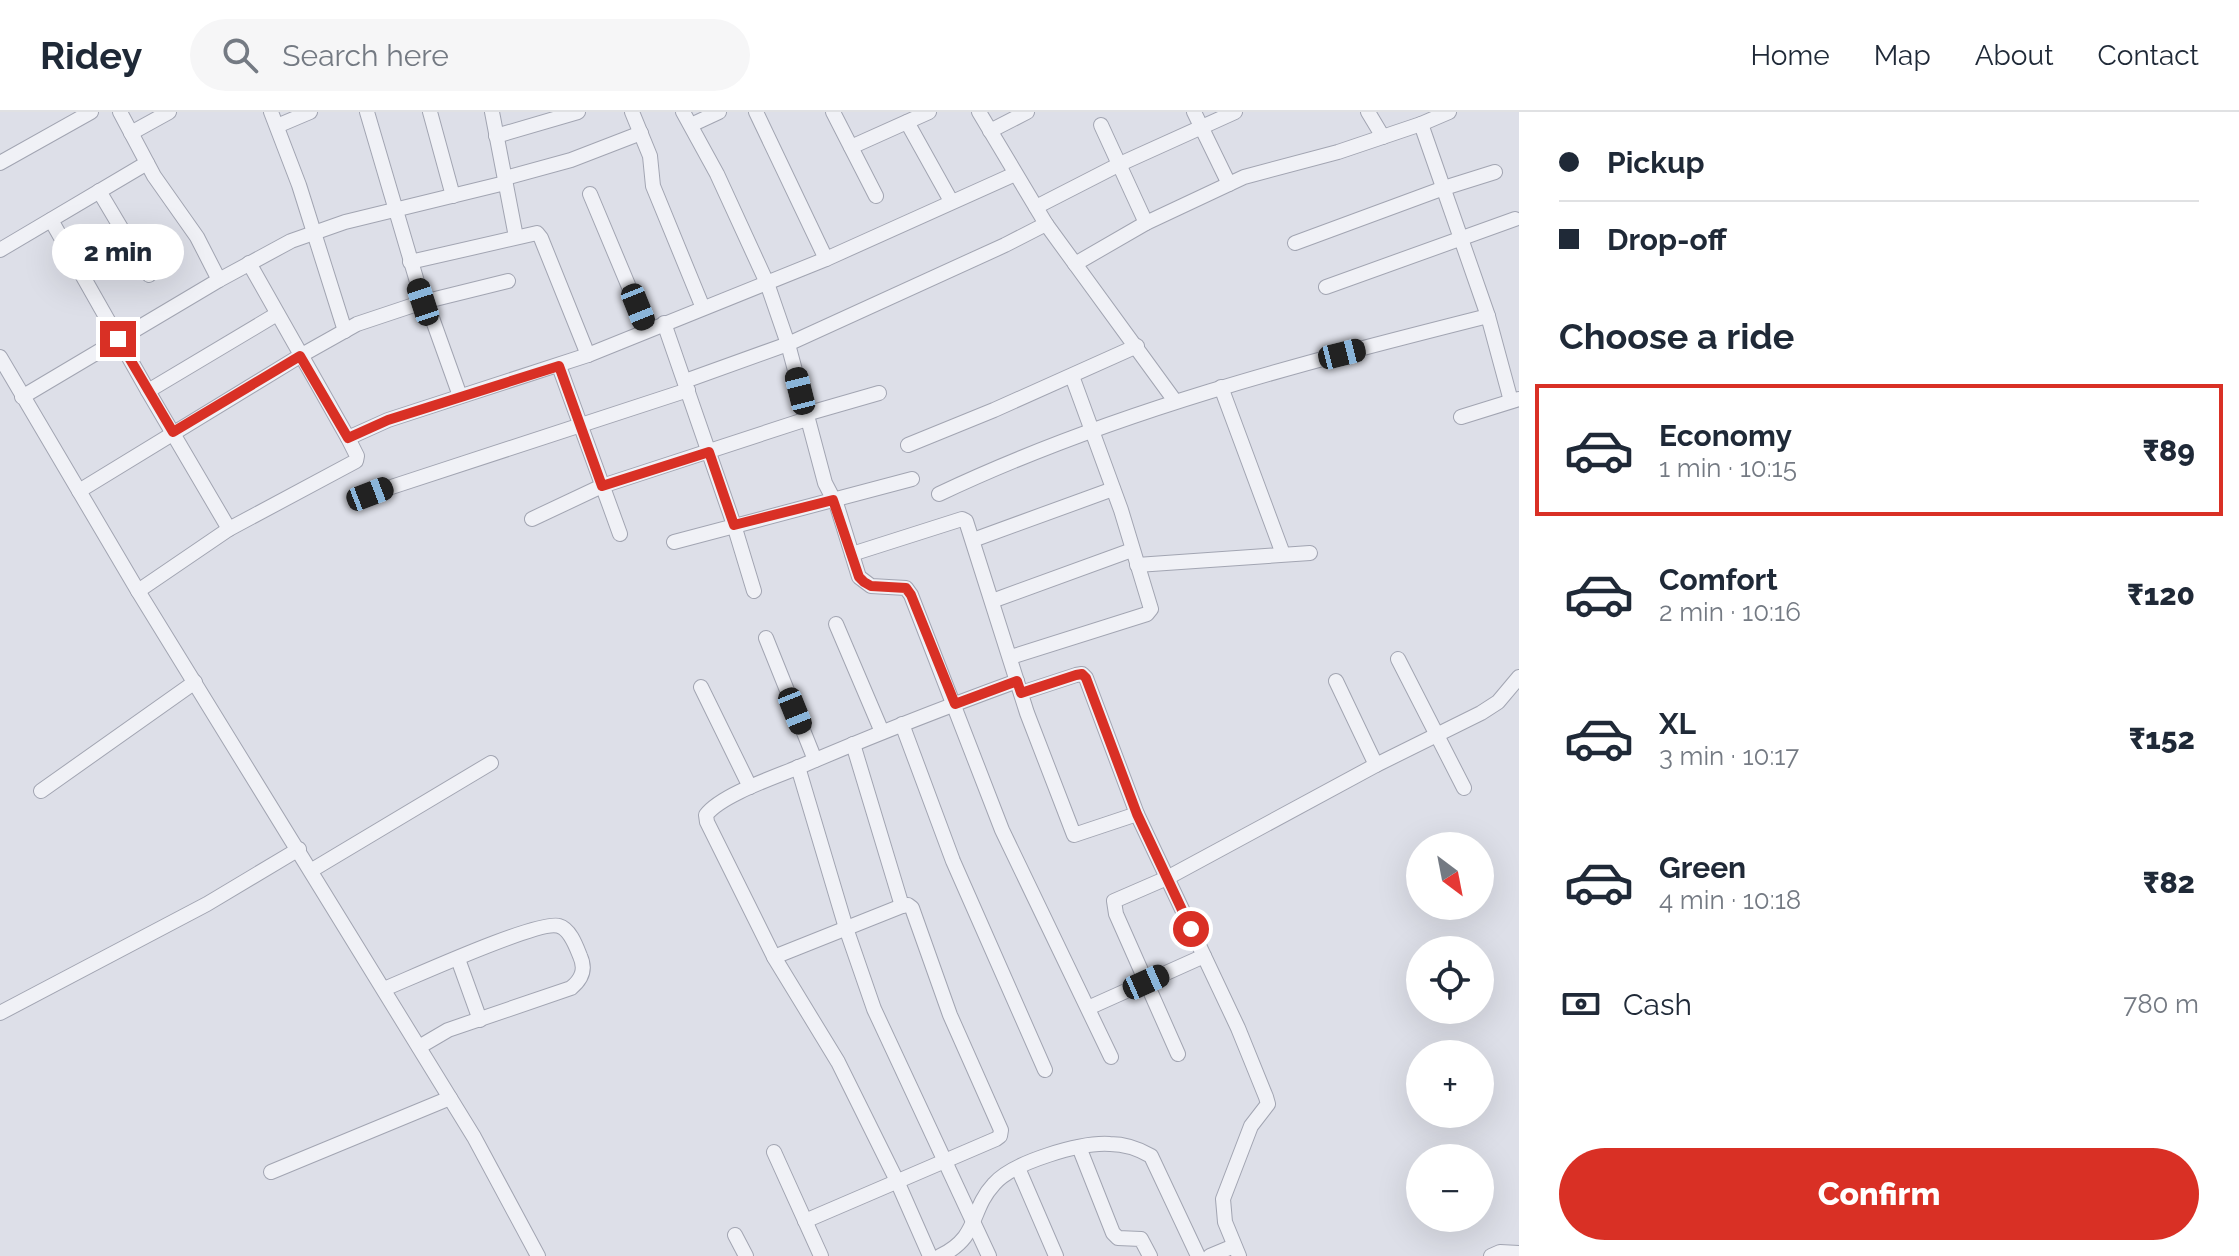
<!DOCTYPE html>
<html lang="en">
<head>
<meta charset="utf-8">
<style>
  body { margin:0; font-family:Raleway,sans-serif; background:#f6f6f7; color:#1f2937; height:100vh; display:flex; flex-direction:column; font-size:30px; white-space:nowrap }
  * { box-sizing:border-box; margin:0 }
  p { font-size:26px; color:#747a83 }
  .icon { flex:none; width:44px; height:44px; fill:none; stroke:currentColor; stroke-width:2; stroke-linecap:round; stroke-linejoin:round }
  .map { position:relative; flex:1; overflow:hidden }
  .side { display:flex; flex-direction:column; background:#fff; width:720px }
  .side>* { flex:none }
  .banner { display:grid; align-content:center; height:176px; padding:0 40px; background:#fff }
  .needle { width:52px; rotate:148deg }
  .buttons { position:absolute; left:1406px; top:720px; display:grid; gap:16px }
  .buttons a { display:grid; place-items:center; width:88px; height:88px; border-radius:50%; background:#fff; box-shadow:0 8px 32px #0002; font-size:40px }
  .end { position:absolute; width:36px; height:36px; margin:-18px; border:10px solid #d93025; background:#fff; box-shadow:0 0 0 4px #fff }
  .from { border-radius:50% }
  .bubble { position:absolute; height:56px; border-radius:28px; background:#fff; box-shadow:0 8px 32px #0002; font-size:26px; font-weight:800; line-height:56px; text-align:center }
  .car { position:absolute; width:24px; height:48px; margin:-24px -12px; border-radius:10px; box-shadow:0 0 6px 2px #0007; background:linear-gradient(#222 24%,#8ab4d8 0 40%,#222 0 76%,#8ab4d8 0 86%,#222 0) }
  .banner b { display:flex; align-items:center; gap:28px; height:76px; font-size:30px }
  .banner b+b { border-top:2px solid #e0e1e3 }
  .banner i { width:20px; height:20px; background:#1f2937 }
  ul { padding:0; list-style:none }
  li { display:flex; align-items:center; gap:24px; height:132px; margin:0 16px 12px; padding:0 24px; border:4px solid transparent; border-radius:0px }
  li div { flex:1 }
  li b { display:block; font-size:30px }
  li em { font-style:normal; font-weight:800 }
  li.on { border-color:#d93025 }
  li>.icon { width:72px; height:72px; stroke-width:1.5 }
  h2 { padding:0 40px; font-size:36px; line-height:96px }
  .pay { display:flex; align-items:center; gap:20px; height:88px; padding:0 40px; font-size:30px }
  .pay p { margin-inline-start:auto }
  .button { display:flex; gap:16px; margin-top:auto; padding:16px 40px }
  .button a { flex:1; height:92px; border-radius:48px; background:#d93025; color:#fff; font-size:32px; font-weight:800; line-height:92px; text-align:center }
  header { display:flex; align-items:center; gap:48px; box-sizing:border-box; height:112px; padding:0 40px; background:#fff; border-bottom:2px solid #e0e1e3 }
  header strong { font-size:38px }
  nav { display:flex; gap:44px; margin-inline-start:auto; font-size:28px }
  .search { width:560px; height:72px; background:#f6f6f7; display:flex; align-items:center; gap:20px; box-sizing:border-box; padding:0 28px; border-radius:44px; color:#747a83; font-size:30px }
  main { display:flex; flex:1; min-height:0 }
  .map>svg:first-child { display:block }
</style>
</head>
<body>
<header>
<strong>Ridey</strong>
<div class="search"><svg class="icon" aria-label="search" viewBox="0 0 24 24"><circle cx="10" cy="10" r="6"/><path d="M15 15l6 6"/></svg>Search here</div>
<nav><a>Home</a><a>Map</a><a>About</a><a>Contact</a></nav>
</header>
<main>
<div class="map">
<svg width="1519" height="1144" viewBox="0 0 1519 1144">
  <rect width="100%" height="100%" fill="#dddfe8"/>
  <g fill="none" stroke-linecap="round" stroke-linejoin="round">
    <defs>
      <g id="minor">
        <path d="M120 0 154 64 197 125 219 168"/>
        <path d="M271 0 299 73 345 219"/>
        <path d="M367 0 423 190"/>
        <path d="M430 0 453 84"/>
        <path d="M492 0 516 125"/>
        <path d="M632 0 650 44 653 74 703 196"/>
        <path d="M683 0 717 62 767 171 788 232 825 371 837 394 859 465 871 474 906 476 911 483 1002 718 1111 945"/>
        <path d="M756 0 826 147"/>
        <path d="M833 0 876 84"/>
        <path d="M979 0 1046 112 1175 289"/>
        <path d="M1194 0 1229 72"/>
        <path d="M1368 0 1383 25"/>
        <path d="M907 10 951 89"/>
        <path d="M1421 12 1488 204 1511 289"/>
        <path d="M691 13 719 0"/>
        <path d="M1101 13 1146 111"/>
        <path d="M277 14 310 0"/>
        <path d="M990 19 1027 0"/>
        <path d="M131 21 169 0"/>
        <path d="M496 24 578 0"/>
        <path d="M851 35 929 0"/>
        <path d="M0 51 91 0"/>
        <path d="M505 66 571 48 641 21"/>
        <path d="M99 79 149 163"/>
        <path d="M590 82 647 218"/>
        <path d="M1036 95 1120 52 1235 0"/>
        <path d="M51 108 148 279 229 417"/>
        <path d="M1295 131 1444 76 1495 60"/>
        <path d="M0 138 147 51"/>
        <path d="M410 150 537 121 541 126 588 243"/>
        <path d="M1075 152 1146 111 1244 65 1338 40 1421 12 1449 0"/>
        <path d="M1326 175 1515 107"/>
        <path d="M426 189 460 284"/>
        <path d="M664 211 734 413 754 479"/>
        <path d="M0 245 138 479 474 1025 538 1144"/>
        <path d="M559 254 620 422"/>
        <path d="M685 269 788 232 1005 133 1046 112"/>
        <path d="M1221 275 1283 442"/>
        <path d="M148 279 277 202"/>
        <path d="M22 285 219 168 291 129 345 110 505 71"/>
        <path d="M806 302 879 281"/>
        <path d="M1461 305 1519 287"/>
        <path d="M348 326 388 308 588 243 826 147 1015 62"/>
        <path d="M908 333 994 298 1137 234"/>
        <path d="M79 379 300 244 357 212 423 190 508 169"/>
        <path d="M370 382 688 278"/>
        <path d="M939 382C1114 299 1302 251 1488 204"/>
        <path d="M532 407 602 374 807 307"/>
        <path d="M973 428 1113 377"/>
        <path d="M674 430 912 367"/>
        <path d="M852 442 962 407 966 409 1027 601 1074 723 1137 702"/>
        <path d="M1137 453 1310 441"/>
        <path d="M138 479 229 417 356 349 357 344 348 326 249 151"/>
        <path d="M992 489 1132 438"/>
        <path d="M836 512 882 620"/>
        <path d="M766 526 815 648"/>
        <path d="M1011 545 1147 502 1151 497 1121 398 1072 264"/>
        <path d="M1398 547 1464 676"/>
        <path d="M1336 569 1376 653"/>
        <path d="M701 575 750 675"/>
        <path d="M1021 581 1076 563 1082 562 1086 566 1137 702 1238 916 1266 985 1268 992 1251 1014 1223 1087 1225 1110 1239 1144"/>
        <path d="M902 612 953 749 1045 958"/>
        <path d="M853 632 902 794"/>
        <path d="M798 655 846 816 874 897 989 1144"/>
        <path d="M41 679 195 570"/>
        <path d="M312 758 491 651"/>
        <path d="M774 845 902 794 908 793 912 796 950 903 1001 1018 1000 1024 996 1027 805 1109"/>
        <path d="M458 847 480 908"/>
        <path d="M384 877C411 866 540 807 559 814 570 817 576 834 580 844 586 857 582 867 571 876L448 918 419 935"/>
        <path d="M1088 896 1204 844"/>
        <path d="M0 901 207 792 299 737"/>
        <path d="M1178 942 1116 802 1114 789 1167 766 1376 653 1481 601 1498 590 1519 565"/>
        <path d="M1079 1035 1113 1121 1118 1126 1141 1127 1150 1144"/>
        <path d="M774 1040 821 1144"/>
        <path d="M1018 1056 1056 1144"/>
        <path d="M271 1060 450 986"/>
        <path d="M735 1123 746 1144"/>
        <path d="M930 1144 897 1069 838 950 774 845 707 710 706 703C721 683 775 665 799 655 871 624 943 596 1017 569"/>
        <path d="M940 1144C980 1125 969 1099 994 1072 1013 1050 1081 1030 1110 1032 1125 1032 1139 1037 1151 1044L1198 1144"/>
        <path d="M1210 1144 1234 1134"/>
        <path d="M1491 1144 1500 1140 1519 1141"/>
      </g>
    </defs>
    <use href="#minor" stroke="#a2a5b2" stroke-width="16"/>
    <use href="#minor" stroke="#f0f1f6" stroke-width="14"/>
  </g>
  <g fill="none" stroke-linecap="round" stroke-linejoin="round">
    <path stroke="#d93025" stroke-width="10" d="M118 227 173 320 300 244 348 326 388 308 559 254 602 374 709 340 734 413 833 388 859 465 864 470 871 474 906 476 911 483 955 592 1017 569 1021 581 1076 563 1082 562 1086 566 1137 702 1191 817"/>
  </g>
</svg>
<div class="buttons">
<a><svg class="needle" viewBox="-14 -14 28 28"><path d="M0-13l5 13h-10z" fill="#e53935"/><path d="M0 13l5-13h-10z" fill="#747a83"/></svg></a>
<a><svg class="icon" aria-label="locate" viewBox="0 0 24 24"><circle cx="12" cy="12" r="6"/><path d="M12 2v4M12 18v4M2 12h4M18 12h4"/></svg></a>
<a>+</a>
<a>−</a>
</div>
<i class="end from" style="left:1191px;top:817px"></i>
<i class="end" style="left:118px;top:227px"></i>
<div class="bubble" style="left:52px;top:112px;width:132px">2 min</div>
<i class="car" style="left:423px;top:190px;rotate:342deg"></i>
<i class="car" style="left:638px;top:195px;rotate:158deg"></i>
<i class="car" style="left:1342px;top:242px;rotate:76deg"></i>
<i class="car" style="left:800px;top:279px;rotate:346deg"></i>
<i class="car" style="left:370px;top:382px;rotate:69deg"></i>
<i class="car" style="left:795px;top:599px;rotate:158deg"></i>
<i class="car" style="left:1146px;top:870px;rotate:66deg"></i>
</div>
<section class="side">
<div class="banner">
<b><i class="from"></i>Pickup</b>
<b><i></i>Drop-off</b>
</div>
<h2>Choose a ride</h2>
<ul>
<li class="on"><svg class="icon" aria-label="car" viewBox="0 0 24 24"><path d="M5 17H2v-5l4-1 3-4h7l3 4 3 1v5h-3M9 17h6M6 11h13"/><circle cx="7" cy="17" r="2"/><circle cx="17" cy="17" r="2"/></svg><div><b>Economy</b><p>1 min · 10:15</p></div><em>₹89</em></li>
<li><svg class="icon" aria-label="car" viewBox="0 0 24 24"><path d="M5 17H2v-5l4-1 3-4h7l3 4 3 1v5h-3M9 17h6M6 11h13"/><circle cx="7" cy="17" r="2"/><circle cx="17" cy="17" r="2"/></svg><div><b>Comfort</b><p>2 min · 10:16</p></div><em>₹120</em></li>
<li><svg class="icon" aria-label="car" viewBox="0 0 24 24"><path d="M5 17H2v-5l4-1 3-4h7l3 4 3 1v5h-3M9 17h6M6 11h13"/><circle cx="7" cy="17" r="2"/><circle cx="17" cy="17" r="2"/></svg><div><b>XL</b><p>3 min · 10:17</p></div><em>₹152</em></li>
<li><svg class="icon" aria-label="car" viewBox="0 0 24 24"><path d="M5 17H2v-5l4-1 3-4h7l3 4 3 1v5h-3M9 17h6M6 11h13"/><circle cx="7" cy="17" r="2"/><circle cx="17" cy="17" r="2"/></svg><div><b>Green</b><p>4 min · 10:18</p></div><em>₹82</em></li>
</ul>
<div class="pay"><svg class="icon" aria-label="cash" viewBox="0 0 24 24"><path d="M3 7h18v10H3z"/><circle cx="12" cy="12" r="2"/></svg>Cash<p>780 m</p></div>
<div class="button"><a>Confirm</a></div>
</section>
</main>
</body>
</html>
